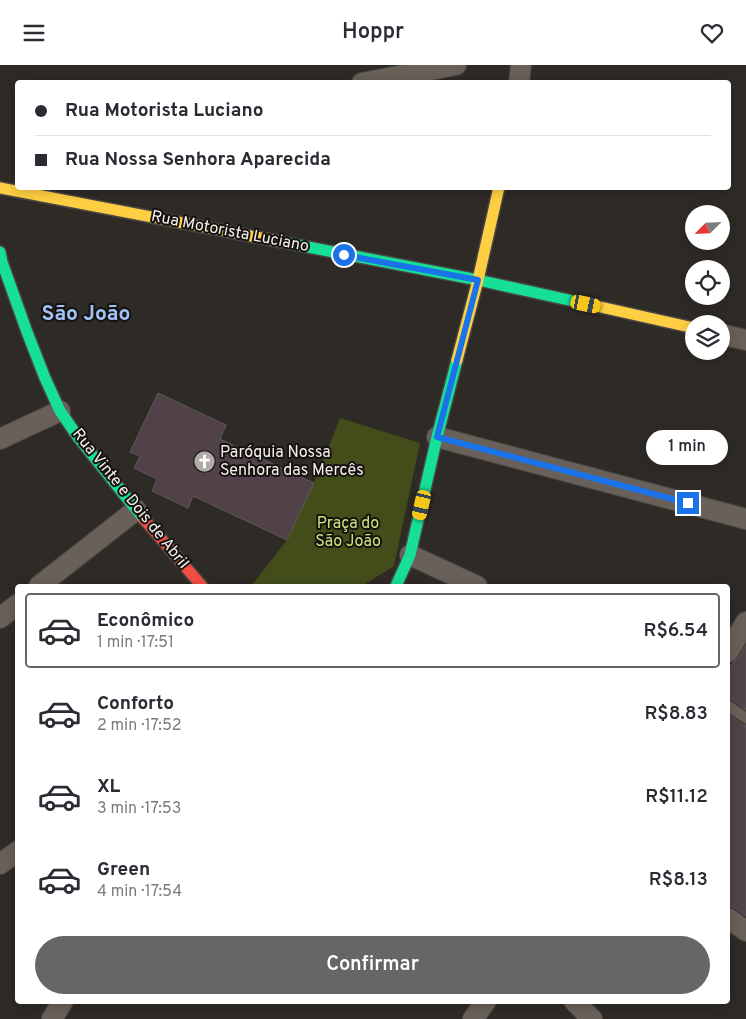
<!DOCTYPE html>
<html lang="pt">
<head>
<meta charset="utf-8">
<style>
  body { margin:0; font-family:Overpass,sans-serif; background:#f7f7f7; color:#2b2b33; height:100vh; display:flex; flex-direction:column; font-size:19px; white-space:nowrap }
  * { box-sizing:border-box; margin:0 }
  p { font-size:16px; color:#7c7c81 }
  .icon { flex:none; width:28px; height:28px; fill:none; stroke:currentColor; stroke-width:2; stroke-linecap:round; stroke-linejoin:round }
  .map { position:relative; flex:1; overflow:hidden }
  .side { position:absolute; left:15px; top:519px; width:715px; height:420px; display:flex; flex-direction:column; background:#fff; border-radius:5px; box-shadow:0 2px 12px #0003 }
  .side>* { flex:none }
  .top-card { position:absolute; left:15px; top:15px; width:716px; height:110px; border-radius:5px; box-shadow:0 2px 12px #0003; display:grid; align-content:center; height:110px; padding:0 20px; background:#fff }
  .needle { width:32px; rotate:246deg }
  .controls { position:absolute; left:685px; top:140px; display:grid; gap:10px }
  .controls a { display:grid; place-items:center; width:45px; height:45px; border-radius:50%; background:#fff; box-shadow:0 2px 12px #0003; font-size:25px }
  .end { position:absolute; width:22px; height:22px; margin:-11px; border:6px solid #1a73e8; background:#fff; box-shadow:0 0 0 2px #fff }
  .from { border-radius:50% }
  .bubble { position:absolute; height:35px; border-radius:18px; background:#fff; box-shadow:0 2px 12px #0003; font-size:16px; font-weight:600; line-height:35px; text-align:center }
  .car { position:absolute; width:15px; height:30px; margin:-15px -8px; border-radius:6px; box-shadow:0 0 4px 1px #0007; background:linear-gradient(#f5c518 24%,#345 0 40%,#f5c518 0 76%,#345 0 86%,#f5c518 0) }
  .top-card b { display:flex; align-items:center; gap:18px; height:48px; font-size:19px }
  .top-card b+b { border-top:1px solid #e1e1e2 }
  .top-card i { width:12px; height:12px; background:#2b2b33 }
  ul { padding:9px 0 0; list-style:none }
  li { display:flex; align-items:center; gap:15px; height:75px; margin:0 10px 8px; padding:0 10px; border:2px solid transparent; border-radius:5px }
  li div { flex:1 }
  li b { display:block; font-size:19px }
  li em { font-style:normal; font-weight:600 }
  li.on { border-color:#666567 }
  li>.icon { width:45px; height:45px; stroke-width:1.5 }
  .primary-button { display:flex; gap:10px; margin-top:auto; padding:10px 20px }
  .primary-button a { flex:1; height:58px; border-radius:30px; background:#666567; color:#fff; font-size:20px; font-weight:600; line-height:58px; text-align:center }
  header { display:flex; justify-content:space-between; align-items:center; height:65px; padding:0 20px; background:#fff; font-size:22px; font-weight:600 }
  .map>svg:first-child { display:block }
</style>
</head>
<body>
<header><svg class="icon" aria-label="menu" viewBox="0 0 24 24"><path d="M4 6h16M4 12h16M4 18h16"/></svg>Hoppr<svg class="icon" aria-label="heart" viewBox="0 0 24 24"><path d="M12 20l-8-8c-3-5 5-10 8-4 3-6 11-1 8 4z"/></svg></header>
<div class="map">
<svg width="746" height="954" viewBox="0 0 746 954">
  <rect width="100%" height="100%" fill="#2e2a26"/>
  <path fill="#424d1a" d="M340 353 420 378 394 501 362 521H251L287 475 314 418Z"/>
  <g fill="#514249" stroke="#5c5958">
    <path d="M158 328 226 360 220 374 314 418 287 475 193 431 188 443 152 426 157 414 134 403 140 391 130 387Z"/>
    <path d="M746 580V645L732 635 728 634V606L733 598 738 593Z"/>
    <path d="M728 649 742 659 746 660V851L735 843 728 840Z"/>
  </g>
  <g fill="none" stroke-linecap="round" stroke-linejoin="round">
    <defs>
      <path id="lane" d="M728 641 746 653"/>
      <g id="street">
        <path d="M362 18 456 0"/>
        <path d="M519 18 521 0"/>
        <path d="M721 269 746 275"/>
        <path d="M437 372 746 454"/>
        <path d="M0 374 60 346"/>
        <path d="M410 490 477 521"/>
        <path d="M39 521 136 445"/>
        <path d="M0 553 18 539"/>
        <path d="M728 587 746 557"/>
        <path d="M0 799 18 786"/>
        <path d="M728 853 746 866"/>
        <path d="M574 936 592 954"/>
        <path d="M52 954 63 936"/>
        <path d="M473 954 486 936"/>
      </g>
      <g id="fast">
        <path d="M282 177 478 215 596 241"/>
        <path d="M0 187 2 197 27 267 45 313 60 346 78 372 143 453"/>
        <path d="M396 521 410 490 437 372 457 295"/>
      </g>
      <g id="slow">
        <path d="M0 123 282 177"/>
        <path d="M596 241 694 263"/>
        <path d="M457 295 478 215 499 122"/>
      </g>
      <path id="jam" d="M143 453 202 521"/>
    </defs>
    <use href="#lane" stroke="#494643" stroke-width="12"/>
    <use href="#street" stroke="#494643" stroke-width="22"/>
    <use href="#fast" stroke="#494643" stroke-width="14"/>
    <use href="#slow" stroke="#494643" stroke-width="14"/>
    <use href="#jam" stroke="#494643" stroke-width="14"/>
    <use href="#lane" stroke="#686059" stroke-width="10"/>
    <use href="#street" stroke="#686059" stroke-width="20"/>
    <use href="#fast" stroke="#16e098" stroke-width="11"/>
    <use href="#slow" stroke="#ffcf43" stroke-width="11"/>
    <use href="#jam" stroke="#f24e42" stroke-width="11"/>
  </g>
  <g fill="none" stroke-linecap="round" stroke-linejoin="round">
    <path stroke="#1a73e8" stroke-width="6" d="M344 190 478 215 437 372 688 438"/>
  </g>
  <defs>
    <symbol id="church-disc" viewBox="-11 -11 22 22"><circle r="9.5" fill="#afaba7" stroke="#161210"/><path d="M-1.2-6h2.4v3.5h3.3v2.4h-3.3V6h-2.4V-.1h-3.3v-2.4h3.3Z" fill="#fff"/></symbol>
  </defs>
  <g fill-rule="evenodd">
    <use href="#church-disc" x="192" y="384" width="25" height="25"/>
  </g>
  <g text-anchor="middle" dominant-baseline="central" stroke-width="4" stroke-linejoin="round" paint-order="stroke">
    <g font-size="16" fill="#f5f0ec" stroke="#161210">
      <text transform="translate(230 167) rotate(11)">Rua Motorista Luciano</text>
      <text transform="translate(130 434) rotate(51)">Rua Vinte e Dois de Abril</text>
    </g>
    <g font-size="16" fill="#f5f0ec" stroke="#161210" text-anchor="start">
      <text x="220" y="388">Paróquia Nossa<tspan x="220" dy="18">Senhora das Mercês</tspan></text>
    </g>
    <g font-size="16" fill="#cae579" stroke="#161210">
      <text x="348" y="459">Praça do<tspan x="348" dy="18">São João</tspan></text>
    </g>
    <g font-size="21" font-weight="bold" fill="#a0c2f4" stroke="#161210">
      <text x="86" y="249">São João</text>
    </g>
  </g>
</svg>
<div class="controls">
<a><svg class="needle" viewBox="-14 -14 28 28"><path d="M0-13l5 13h-10z" fill="#e53935"/><path d="M0 13l5-13h-10z" fill="#7c7c81"/></svg></a>
<a><svg class="icon" aria-label="locate" viewBox="0 0 24 24"><circle cx="12" cy="12" r="6"/><path d="M12 2v4M12 18v4M2 12h4M18 12h4"/></svg></a>
<a><svg class="icon" aria-label="layers" viewBox="0 0 24 24"><path d="M12 4l9 5-9 5-9-5zM3 14l9 5 9-5"/></svg></a>
</div>
<i class="end from" style="left:344px;top:190px"></i>
<i class="end" style="left:688px;top:438px"></i>
<div class="bubble" style="left:646px;top:365px;width:82px">1 min</div>
<i class="car" style="left:586px;top:239px;rotate:102deg"></i>
<i class="car" style="left:422px;top:440px;rotate:193deg"></i>
<div class="top-card">
<b><i class="from"></i>Rua Motorista Luciano</b>
<b><i></i>Rua Nossa Senhora Aparecida</b>
</div>
<section class="side">
<ul>
<li class="on"><svg class="icon" aria-label="car" viewBox="0 0 24 24"><path d="M5 17H2v-5l4-1 3-4h7l3 4 3 1v5h-3M9 17h6M6 11h13"/><circle cx="7" cy="17" r="2"/><circle cx="17" cy="17" r="2"/></svg><div><b>Econômico</b><p>1 min · 17:51</p></div><em>R$6.54</em></li>
<li><svg class="icon" aria-label="car" viewBox="0 0 24 24"><path d="M5 17H2v-5l4-1 3-4h7l3 4 3 1v5h-3M9 17h6M6 11h13"/><circle cx="7" cy="17" r="2"/><circle cx="17" cy="17" r="2"/></svg><div><b>Conforto</b><p>2 min · 17:52</p></div><em>R$8.83</em></li>
<li><svg class="icon" aria-label="car" viewBox="0 0 24 24"><path d="M5 17H2v-5l4-1 3-4h7l3 4 3 1v5h-3M9 17h6M6 11h13"/><circle cx="7" cy="17" r="2"/><circle cx="17" cy="17" r="2"/></svg><div><b>XL</b><p>3 min · 17:53</p></div><em>R$11.12</em></li>
<li><svg class="icon" aria-label="car" viewBox="0 0 24 24"><path d="M5 17H2v-5l4-1 3-4h7l3 4 3 1v5h-3M9 17h6M6 11h13"/><circle cx="7" cy="17" r="2"/><circle cx="17" cy="17" r="2"/></svg><div><b>Green</b><p>4 min · 17:54</p></div><em>R$8.13</em></li>
</ul>
<div class="primary-button"><a>Confirmar</a></div>
</section>
</div>
</body>
</html>
